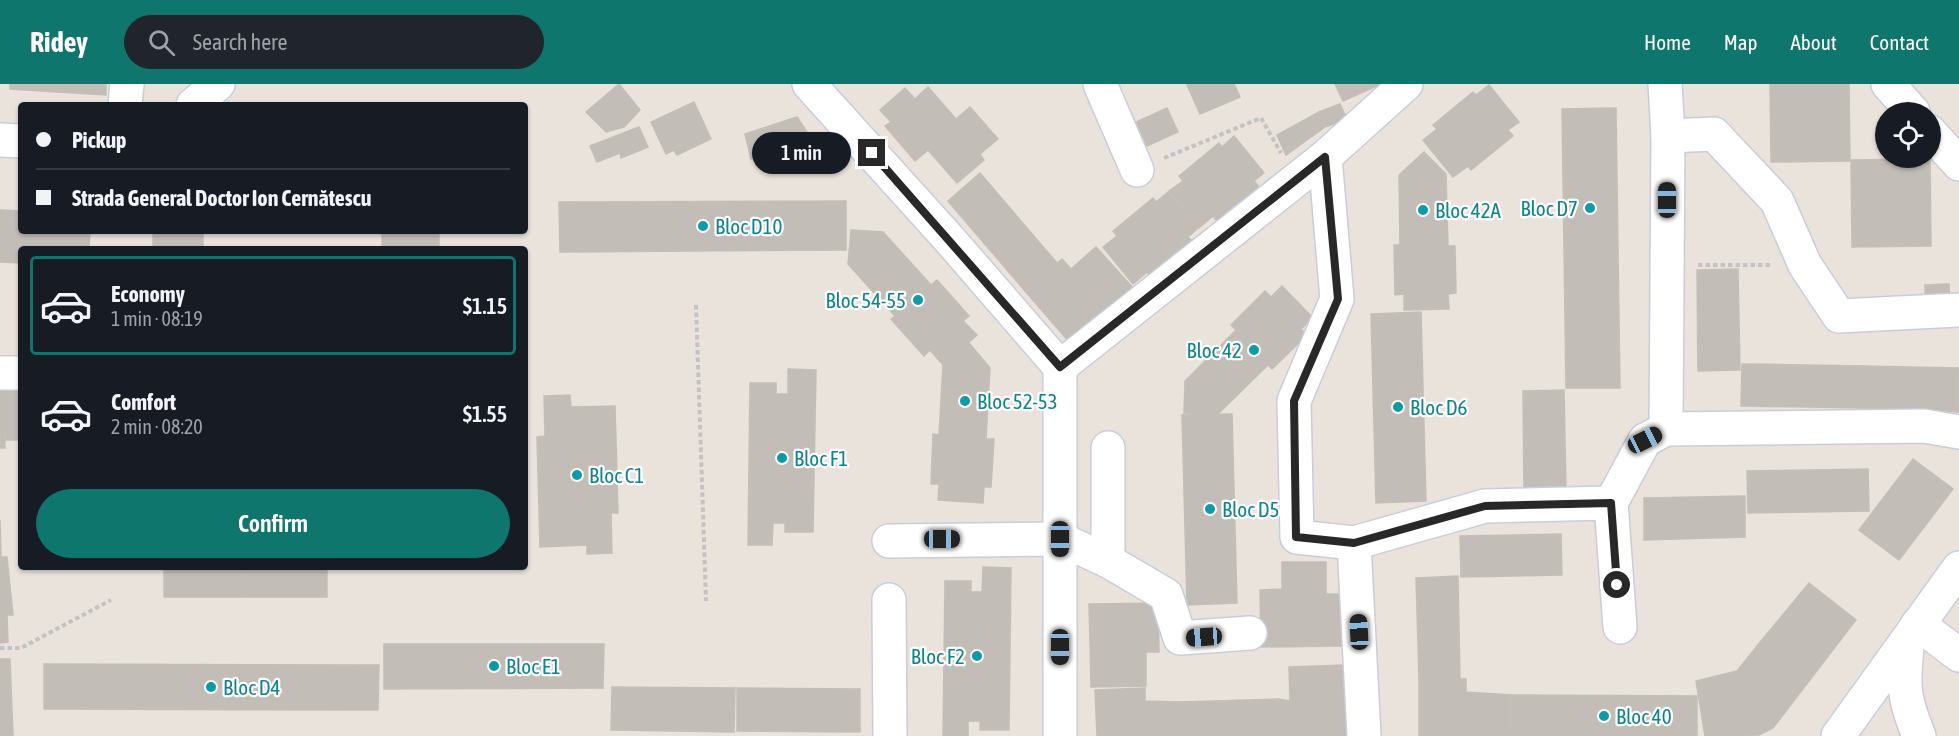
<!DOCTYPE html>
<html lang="en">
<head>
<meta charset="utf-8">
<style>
  body { margin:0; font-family:"Asap Condensed",sans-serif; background:#20242c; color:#f1f3f6; height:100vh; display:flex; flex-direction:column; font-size:22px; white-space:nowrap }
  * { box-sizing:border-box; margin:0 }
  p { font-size:20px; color:#9ea1a6 }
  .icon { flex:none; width:33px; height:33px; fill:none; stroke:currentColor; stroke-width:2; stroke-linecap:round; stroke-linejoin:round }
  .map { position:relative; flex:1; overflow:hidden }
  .panel { position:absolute; left:18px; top:162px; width:510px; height:324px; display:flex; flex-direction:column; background:#171b24; border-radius:6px; box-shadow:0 2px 4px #0004 }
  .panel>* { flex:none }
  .hud { position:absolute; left:18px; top:18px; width:510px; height:132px; border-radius:6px; box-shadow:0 2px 4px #0004; display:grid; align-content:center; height:132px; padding:0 18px; background:#171b24 }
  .buttons { position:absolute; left:1875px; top:18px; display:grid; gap:12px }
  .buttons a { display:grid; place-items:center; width:66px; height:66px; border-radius:50%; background:#171b24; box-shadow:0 2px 4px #0004; font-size:30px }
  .end { position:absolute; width:27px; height:27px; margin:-14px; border:8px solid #282828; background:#fff; box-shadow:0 0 0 3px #fff }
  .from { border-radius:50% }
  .bubble { position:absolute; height:42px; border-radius:21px; background:#171b24; box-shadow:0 2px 4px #0004; font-size:20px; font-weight:600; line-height:42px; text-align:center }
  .car { position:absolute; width:18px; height:36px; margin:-18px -9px; border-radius:8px; box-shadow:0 0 4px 2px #0007; background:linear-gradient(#222 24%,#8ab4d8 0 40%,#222 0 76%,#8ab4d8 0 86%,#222 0) }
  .hud b { display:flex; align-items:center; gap:21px; height:57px; font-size:22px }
  .hud b+b { border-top:2px solid #363941 }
  .hud i { width:15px; height:15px; background:#f1f3f6 }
  ul { padding:10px 0 0; list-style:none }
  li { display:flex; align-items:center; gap:18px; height:99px; margin:0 12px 9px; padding:0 6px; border:3px solid transparent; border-radius:6px }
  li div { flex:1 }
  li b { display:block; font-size:22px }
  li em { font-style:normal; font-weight:600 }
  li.selected { border-color:#0f766e }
  li>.icon { width:54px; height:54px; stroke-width:1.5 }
  .action { display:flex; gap:12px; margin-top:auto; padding:12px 18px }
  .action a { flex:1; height:69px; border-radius:36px; background:#0f766e; color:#fff; font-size:24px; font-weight:600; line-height:69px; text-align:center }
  header { display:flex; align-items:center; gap:36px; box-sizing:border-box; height:84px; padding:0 30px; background:#0f766e; color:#fff }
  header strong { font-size:28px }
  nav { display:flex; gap:33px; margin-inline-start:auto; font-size:21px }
  .search { width:420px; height:54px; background:#20242c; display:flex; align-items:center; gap:15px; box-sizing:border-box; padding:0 21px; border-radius:33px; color:#9ea1a6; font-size:22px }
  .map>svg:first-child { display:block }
</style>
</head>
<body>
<header>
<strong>Ridey</strong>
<div class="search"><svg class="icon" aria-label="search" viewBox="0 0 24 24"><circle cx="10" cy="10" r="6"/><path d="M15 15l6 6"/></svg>Search here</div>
<nav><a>Home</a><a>Map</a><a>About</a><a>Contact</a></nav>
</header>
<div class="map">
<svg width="1959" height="652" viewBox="0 0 1959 652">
  <rect width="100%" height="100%" fill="#e9e3dc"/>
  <g fill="#c2bdb7" stroke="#c4bfb6" stroke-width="1.5">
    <path d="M10 0H106V11L10 5Z"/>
    <path d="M619 0 640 26 624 43 606 48 586 28Z"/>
    <path d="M1190 0H1234L1240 13 1200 30 1187 1Z"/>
    <path d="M1335 0H1381L1343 17Z"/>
    <path d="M1770 0H1849L1850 77 1771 78Z"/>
    <path d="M1489 1 1519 38 1508 46 1513 52 1471 86 1468 82 1453 93 1423 56 1437 45 1433 41 1473 8 1476 11Z"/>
    <path d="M928 3 956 35 970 23 998 55 980 70 984 76 957 99 928 66 915 77 885 42 891 38 880 26 905 4 915 15Z"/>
    <path d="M694 18 711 55 677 71 674 66 666 70 651 38Z"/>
    <path d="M1340 20 1347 35 1325 43 1286 71 1277 51 1319 28Z"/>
    <path d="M1167 24 1178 48 1147 62 1136 38Z"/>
    <path d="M1616 24 1620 304H1566L1562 25Z"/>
    <path d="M797 33 813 57 812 66 751 75 745 50Z"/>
    <path d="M639 43 648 63 621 74 620 69 597 78 590 62Z"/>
    <path d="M1234 52 1264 89 1254 97 1259 103 1217 137 1213 132 1199 144 1169 107 1183 97 1179 92 1219 59 1222 63Z"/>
    <path d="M1424 68 1446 90 1448 162H1455L1456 209 1448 210 1449 225 1404 226V210L1395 211 1394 161H1400L1399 91Z"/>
    <path d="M1930 75 1931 162 1852 163 1851 76Z"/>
    <path d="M980 89 1057 179 1025 207 948 117Z"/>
    <path d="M1168 108 1198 144 1188 153 1193 158 1151 193 1147 188 1133 200 1103 163 1117 152 1113 147 1153 114 1156 118Z"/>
    <path d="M846 117V166L560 168 559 118Z"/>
    <path d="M0 126 21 127V147H90L89 165H21V179L0 178Z"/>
    <path d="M851 146 883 148 931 201 937 196 969 232 963 237 977 251 943 281 930 266 924 272 891 235 895 232 848 180Z"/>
    <rect x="153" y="147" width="50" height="18"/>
    <rect x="382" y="147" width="57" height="18"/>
    <path d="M1096 163 1133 204 1070 259 1025 207 1062 175 1071 185Z"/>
    <path d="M1738 185 1740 286 1698 287 1697 186Z"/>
    <path d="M1949 200 1950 218H1925V201Z"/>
    <path d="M1282 202 1313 234 1301 245 1307 251 1272 285 1268 281 1218 330 1184 329 1185 297 1236 246 1231 241 1265 207 1271 213Z"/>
    <path d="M1421 228 1426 417 1376 419 1371 230Z"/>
    <path d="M969 259 990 284 986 355H994L991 403H984L983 419 938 416 939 400H931L933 350 939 351 943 281Z"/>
    <path d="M1742 280 1864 282V324L1741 322Z"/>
    <path d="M1864 282 1959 284V328L1864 324Z"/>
    <path d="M788 285 816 286 813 448H785V439H773L772 461H748L750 299H776V310H788Z"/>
    <path d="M21 299V356H6L4 300Z"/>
    <path d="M0 300H4L5 364H0Z"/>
    <path d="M1564 306 1566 407 1524 408 1523 307Z"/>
    <path d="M570 311 571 323 615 322 618 429H611L612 469 587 470V461L540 463 537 353 545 352 544 312Z"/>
    <path d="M1232 330 1237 519 1187 521 1182 331Z"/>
    <path d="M1913 375 1953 405 1899 476 1859 446Z"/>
    <path d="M1868 385 1869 427 1748 429 1747 387Z"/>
    <path d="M1745 412V453L1644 456V414Z"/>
    <path d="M0 436 1 473H7L13 531H7L8 558 0 559Z"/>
    <path d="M1561 450 1562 491 1461 493 1460 452Z"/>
    <path d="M1282 478H1326V510H1343V562L1261 563 1260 506 1282 505Z"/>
    <rect x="164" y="483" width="82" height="30"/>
    <rect x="246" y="483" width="81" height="30"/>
    <path d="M983 483 1011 484 1009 646H980V637H968V652H943L945 497H971V508H982Z"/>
    <path d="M1458 492 1460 595H1419L1416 494Z"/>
    <path d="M1809 499 1856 536 1806 601 1757 562Z"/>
    <path d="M1158 519 1159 568H1146V602L1091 603 1089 520Z"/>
    <path d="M384 560H604L603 604 384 605Z"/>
    <path d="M1757 562 1806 601 1773 644 1759 651 1705 652 1696 597 1737 587Z"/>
    <path d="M0 575H10L13 652H0Z"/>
    <path d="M44 580 379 581 378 626 44 625Z"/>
    <path d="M1345 581 1346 652H1279L1278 615 1290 617 1289 583Z"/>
    <path d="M1419 595H1466V608L1511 611V652H1419Z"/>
    <path d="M612 603 735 604 734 648 611 646Z"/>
    <path d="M737 604 860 605V648L737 647Z"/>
    <path d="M1145 604V617L1181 618 1182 652H1097L1095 606Z"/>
    <path d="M1511 611 1697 612V652H1511Z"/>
    <path d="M1278 615 1279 652H1182L1181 618Z"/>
  </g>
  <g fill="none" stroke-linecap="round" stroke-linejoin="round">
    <defs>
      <g id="minor">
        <path d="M809 0 950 156 1060 283V652"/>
        <path d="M1100 0 1137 86"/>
        <path d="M1665 0 1668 52 1666 345"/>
        <path d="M1888 0 1913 28"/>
        <path d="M125 21 127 0"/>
        <path d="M193 21 218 0"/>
        <path d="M1930 48 1959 80"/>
        <path d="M1668 52 1714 50 1777 117 1805 181 1839 232 1959 226"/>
        <path d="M0 56 21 57"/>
        <path d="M1325 73 1337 215 1294 317 1297 453 1354 459 1364 652"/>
        <path d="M1060 283 1325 73 1406 0"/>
        <path d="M0 289H21"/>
        <path d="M1611 419 1620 543"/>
        <path d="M889 457 1060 455 1108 477 1166 511 1180 554 1250 549"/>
        <path d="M1354 459 1485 422 1611 419 1645 356 1666 345 1924 342 1959 348"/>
        <path d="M1108 477V364"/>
        <path d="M889 516 890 652"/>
        <path d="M1918 540 1959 571"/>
        <path d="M1908 555C1903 599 1902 611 1919 652"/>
        <path d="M1838 652 1959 484"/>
      </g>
    </defs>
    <use href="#minor" stroke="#cacdd9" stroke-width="36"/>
    <g stroke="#c3c3c3" stroke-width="4" stroke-dasharray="4.5 3" stroke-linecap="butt">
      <path d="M1164 74 1261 34 1281 69"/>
      <path d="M1698 181H1771"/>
      <path d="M696 221 706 517"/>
      <path d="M0 564H21L111 516"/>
    </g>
    <use href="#minor" stroke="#fff" stroke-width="33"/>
  </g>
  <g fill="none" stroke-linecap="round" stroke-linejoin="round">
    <path stroke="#282828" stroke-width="8" d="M872 69 1060 283 1325 73 1338 215 1294 317 1296 453 1354 459 1485 422 1611 419 1617 501"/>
  </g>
  <g fill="#0f9aa8" stroke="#fff" stroke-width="2">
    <circle cx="1590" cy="124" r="6"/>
    <circle cx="1423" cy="126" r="6"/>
    <circle cx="703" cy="142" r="6"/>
    <circle cx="918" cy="216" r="6"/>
    <circle cx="1254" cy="266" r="6"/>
    <circle cx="965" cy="317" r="6"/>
    <circle cx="1398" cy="323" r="6"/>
    <circle cx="782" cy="374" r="6"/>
    <circle cx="577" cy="391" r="6"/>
    <circle cx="1210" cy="425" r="6"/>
    <circle cx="977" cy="572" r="6"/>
    <circle cx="494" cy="582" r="6"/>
    <circle cx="211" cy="603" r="6"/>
    <circle cx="1604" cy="632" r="6"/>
  </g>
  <g text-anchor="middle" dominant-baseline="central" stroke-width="4.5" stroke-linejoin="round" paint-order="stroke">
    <g font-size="21" fill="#0d838f" stroke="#fff" text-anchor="start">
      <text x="1578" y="124" text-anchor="end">Bloc D7</text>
      <text x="1435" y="126">Bloc 42A</text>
      <text x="715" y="142">Bloc D10</text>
      <text x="906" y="216" text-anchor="end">Bloc 54-55</text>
      <text x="1242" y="266" text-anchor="end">Bloc 42</text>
      <text x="977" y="317">Bloc 52-53</text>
      <text x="1410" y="323">Bloc D6</text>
      <text x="794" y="374">Bloc F1</text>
      <text x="589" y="391">Bloc C1</text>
      <text x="1222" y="425">Bloc D5</text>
      <text x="965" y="572" text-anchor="end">Bloc F2</text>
      <text x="506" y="582">Bloc E1</text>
      <text x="223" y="603">Bloc D4</text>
      <text x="1616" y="632">Bloc 40</text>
    </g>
  </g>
</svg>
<div class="buttons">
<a><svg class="icon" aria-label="locate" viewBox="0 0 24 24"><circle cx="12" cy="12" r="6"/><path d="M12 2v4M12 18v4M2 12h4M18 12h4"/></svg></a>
</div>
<i class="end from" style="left:1617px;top:501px"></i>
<i class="end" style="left:872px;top:69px"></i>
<div class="bubble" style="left:752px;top:48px;width:99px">1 min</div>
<i class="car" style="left:1667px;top:116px;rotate:0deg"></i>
<i class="car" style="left:1645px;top:356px;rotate:63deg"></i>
<i class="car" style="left:942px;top:455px;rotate:90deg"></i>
<i class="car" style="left:1060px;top:455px;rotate:180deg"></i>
<i class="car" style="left:1359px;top:548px;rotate:357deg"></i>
<i class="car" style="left:1204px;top:553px;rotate:266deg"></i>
<i class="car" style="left:1060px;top:563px;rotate:180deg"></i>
<div class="hud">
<b><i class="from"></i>Pickup</b>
<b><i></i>Strada General Doctor Ion Cernătescu</b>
</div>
<section class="panel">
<ul>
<li class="selected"><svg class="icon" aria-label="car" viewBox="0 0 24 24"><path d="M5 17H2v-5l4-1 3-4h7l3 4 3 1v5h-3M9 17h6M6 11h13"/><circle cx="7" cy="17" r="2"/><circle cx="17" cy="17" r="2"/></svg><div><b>Economy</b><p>1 min · 08:19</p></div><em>$1.15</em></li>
<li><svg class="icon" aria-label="car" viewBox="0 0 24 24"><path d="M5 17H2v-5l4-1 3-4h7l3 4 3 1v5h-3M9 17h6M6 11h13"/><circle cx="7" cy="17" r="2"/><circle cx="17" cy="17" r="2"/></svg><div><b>Comfort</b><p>2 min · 08:20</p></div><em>$1.55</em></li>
</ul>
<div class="action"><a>Confirm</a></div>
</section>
</div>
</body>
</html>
